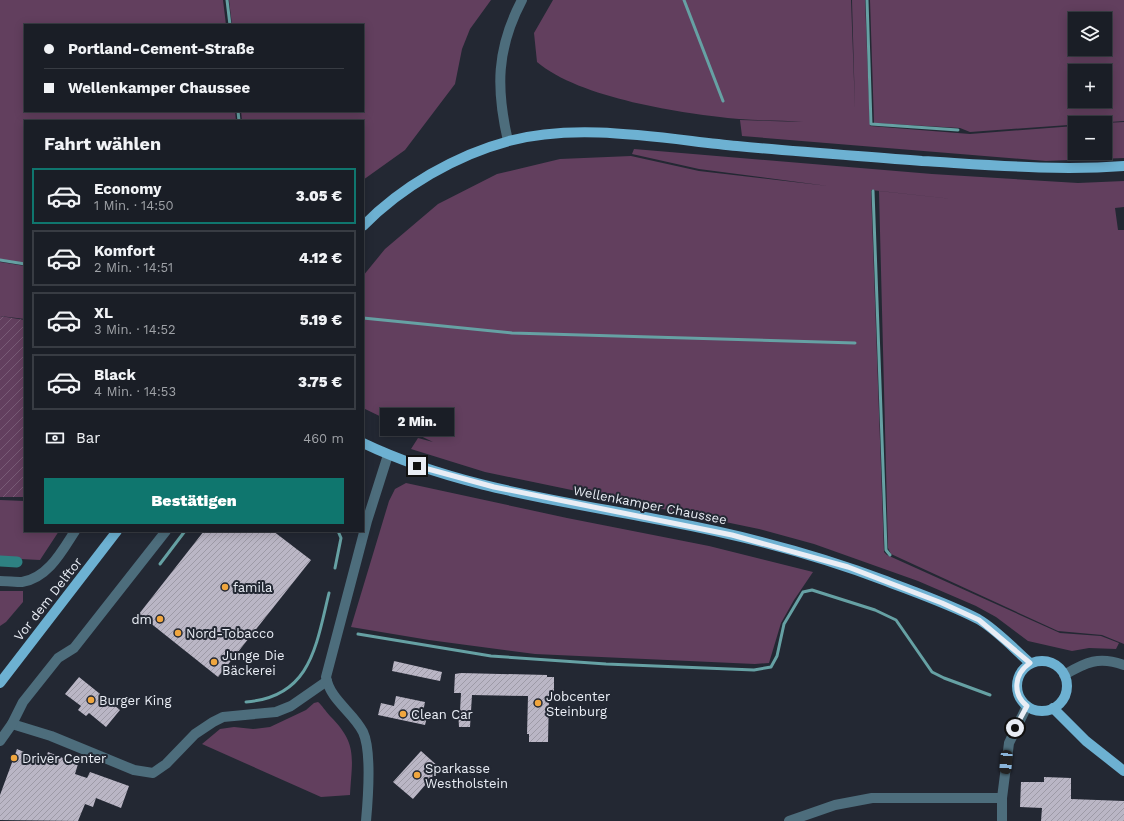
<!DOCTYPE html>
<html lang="de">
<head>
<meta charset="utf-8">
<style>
  body { margin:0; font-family:"Work Sans",sans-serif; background:#272b32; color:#f1f3f6; height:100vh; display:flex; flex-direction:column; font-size:15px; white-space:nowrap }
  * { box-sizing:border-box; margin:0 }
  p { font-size:13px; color:#9fa2a7 }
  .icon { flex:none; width:22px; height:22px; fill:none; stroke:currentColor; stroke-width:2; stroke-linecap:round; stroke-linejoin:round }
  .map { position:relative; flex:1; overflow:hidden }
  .panel { position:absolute; left:24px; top:120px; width:340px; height:412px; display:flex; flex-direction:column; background:#1a1e26; border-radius:0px; box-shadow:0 2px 10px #0003,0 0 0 1px #383c43 }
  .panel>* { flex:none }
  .hud { position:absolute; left:24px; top:24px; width:340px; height:88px; border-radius:0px; box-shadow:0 2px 10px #0003,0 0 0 1px #383c43; display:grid; align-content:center; height:88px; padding:0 20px; background:#1a1e26 }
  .fabs { position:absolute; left:1068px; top:12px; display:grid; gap:8px }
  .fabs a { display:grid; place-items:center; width:44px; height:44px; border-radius:0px; background:#1a1e26; box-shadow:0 2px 10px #0003,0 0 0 1px #383c43; font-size:20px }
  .end { position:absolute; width:18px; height:18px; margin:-9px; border:5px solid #e9edf5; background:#111; box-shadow:0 0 0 2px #111 }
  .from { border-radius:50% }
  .bubble { position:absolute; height:28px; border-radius:0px; background:#1a1e26; box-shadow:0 2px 10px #0003,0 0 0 1px #383c43; font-size:13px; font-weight:800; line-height:28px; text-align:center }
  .car { position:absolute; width:12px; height:24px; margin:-12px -6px; border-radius:5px; box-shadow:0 0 3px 1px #0007; background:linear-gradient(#222 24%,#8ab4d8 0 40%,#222 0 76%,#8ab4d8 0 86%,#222 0) }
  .hud b { display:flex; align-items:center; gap:14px; height:38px; font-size:15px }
  .hud b+b { border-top:1px solid #383c43 }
  .hud i { width:10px; height:10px; background:#f1f3f6 }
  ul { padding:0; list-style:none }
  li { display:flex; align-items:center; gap:12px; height:56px; margin:0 8px 6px; padding:0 12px; border:2px solid #383c43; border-radius:0px }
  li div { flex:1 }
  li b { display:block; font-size:15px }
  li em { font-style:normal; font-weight:800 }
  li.current { border-color:#0f766e }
  li>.icon { width:36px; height:36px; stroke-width:1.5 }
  h2 { padding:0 20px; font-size:18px; line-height:48px }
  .pay { display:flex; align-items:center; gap:10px; height:44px; padding:0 20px; font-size:15px }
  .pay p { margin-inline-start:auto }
  .action { display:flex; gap:8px; margin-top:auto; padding:8px 20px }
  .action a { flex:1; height:46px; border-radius:0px; background:#0f766e; color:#fff; font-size:16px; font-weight:800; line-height:46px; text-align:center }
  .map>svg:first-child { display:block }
</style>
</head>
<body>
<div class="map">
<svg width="1124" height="821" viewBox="0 0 1124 821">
  <defs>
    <pattern id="garden-furrows" width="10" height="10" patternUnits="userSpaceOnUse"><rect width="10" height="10" fill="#623f5e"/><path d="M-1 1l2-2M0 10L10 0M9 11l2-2" fill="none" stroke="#785b76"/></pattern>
    <pattern id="building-hatch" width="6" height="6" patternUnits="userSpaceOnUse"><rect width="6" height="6" fill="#bab6c5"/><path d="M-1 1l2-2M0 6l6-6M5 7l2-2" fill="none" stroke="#9d9aa6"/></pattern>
  </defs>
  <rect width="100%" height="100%" fill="#232833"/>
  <g fill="#623f5e" fill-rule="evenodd">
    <path d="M0 0H223L226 25H25V111H235L236 121H25V263L0 259Z"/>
    <path d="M229 0H491L470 29 462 49 455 84 405 150 363 180V121H242L241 111H363V25H232Z"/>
    <path d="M553 0H851L855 109 852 0H865L870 126 970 134 1075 126V153H1105V123L1124 122V158L1046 161 742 136 740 120 803 122C782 120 760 121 739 119 683 114 579 98 537 62L534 33Z"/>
    <path d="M870 0H1124V121L970 132 960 128 874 123ZM1075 19H1105V49H1075ZM1075 71H1105V101H1075Z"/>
    <path d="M634 149 932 174 1078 183 1124 181V207L1115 208 1118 230H1124V644L1102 635 1058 631 891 554 888 548 879 191 971 201 871 190 884 552 887 555 1060 633 1101 636 1119 643 1116 649 1089 648 1072 651 1028 641 996 617 976 606 918 581 814 544 759 529 485 472 411 449 418 438 433 442 363 408V276L385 249 438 204 497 174 560 159 631 156 699 171 828 186 699 169 632 154Z"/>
    <path d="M0 262 25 266V319L0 316Z"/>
    <path d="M406 483 567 518 709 546 813 572 794 600 781 623 769 663 755 664 535 654 429 640 351 627 389 501 395 489Z"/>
    <path d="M0 500 25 501V531H59L40 560 0 558Z"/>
    <path d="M0 591H23V602L6 622 0 626Z"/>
    <path d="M318 702C322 705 326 712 330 716 358 744 352 758 350 795L321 797 202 744 220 729 234 727 253 729 270 727 306 710 314 703Z"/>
  </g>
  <path fill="url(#garden-furrows)" d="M0 316 25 320V497H0Z"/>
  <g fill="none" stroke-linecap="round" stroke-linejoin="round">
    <g stroke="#66a1a4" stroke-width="3">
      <path d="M227 0 230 25"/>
      <path d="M684 0 723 101"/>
      <path d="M867 0 871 124 958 130"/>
      <path d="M238 111 239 121"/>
      <path d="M873 191 886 550 890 555"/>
      <path d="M0 260 25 264"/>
      <path d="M363 318 512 333 855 343"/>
      <path d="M160 564 185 531"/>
      <path d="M335 568 341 538 338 531"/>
      <path d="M358 634 491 656 606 664 754 670 771 667 777 656 784 624 803 592 812 590 875 610 896 620 932 672 944 678 990 695"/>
      <path d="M246 702C311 697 316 646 329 593"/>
    </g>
    <path stroke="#2e8182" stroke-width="11" d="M0 561 17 562"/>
  </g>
  <g fill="url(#building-hatch)">
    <path d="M204 531H273L311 560 218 677 139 614Z"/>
    <path d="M394 661 442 672 440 681 392 671Z"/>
    <path d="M461 673 547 675V677H554V696H549L548 742H529V734H527L528 696 472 695 470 727H459L458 711H460L461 693H454L455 674Z"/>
    <path d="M79 677 120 710 106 727 89 713 86 716 78 710 81 706 65 694Z"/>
    <path d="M396 696 425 702 423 712 428 713 425 725 378 715 381 703 394 706Z"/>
    <path d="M17 749 45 761 48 752 78 764 75 774 87 778 90 772 129 786 121 808 96 798 93 807 85 804 78 821 0 820V795Z"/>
    <path d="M421 751 440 768 413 799 393 782Z"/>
    <path d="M1044 777 1071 778V799L1124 801V821H1041L1042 808 1020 807 1021 782H1044Z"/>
  </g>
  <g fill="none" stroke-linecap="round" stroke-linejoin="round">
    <g stroke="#4d6d7c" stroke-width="10">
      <path d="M508 141C496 89 496 49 522 0"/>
      <path d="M0 581C7 581 15 582 22 582 48 578 62 551 75 531"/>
      <path d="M1064 675C1086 662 1099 656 1124 665"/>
      <path d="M12 724 51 736 134 770 153 773 166 764 195 734 213 722 223 717 276 712 291 706 327 681"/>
      <path d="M0 741 12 724 23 702 58 658 74 648 166 531"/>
      <path d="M366 821C368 799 372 751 363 732 353 712 330 700 326 677L367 521 388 455"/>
      <path d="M789 821 835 805 872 798H1002"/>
      <path d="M1002 821V798L1009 743 1027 706"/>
    </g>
    <g stroke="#6db1d2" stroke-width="10">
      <path d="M363 226C401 187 456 155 509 141 580 122 664 139 737 146 799 152 861 156 922 161 990 165 1057 171 1124 166"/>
      <path d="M363 443C457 488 564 501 666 521 741 535 815 554 886 581 917 593 949 604 978 619 997 630 1014 649 1030 663"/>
      <circle cx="1042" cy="686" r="25"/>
      <path d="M0 683 117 531"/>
      <path d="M1053 708 1086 741 1124 771"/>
    </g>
  </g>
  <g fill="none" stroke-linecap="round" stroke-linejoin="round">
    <path stroke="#e9edf5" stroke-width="5" d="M417 466 494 487 732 535 848 567 942 603 979 620 1030 663C1014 674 1012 694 1027 706L1015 728"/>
  </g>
  <g fill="#f0a63e" stroke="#232833" stroke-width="1.5">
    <circle cx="225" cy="587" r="4"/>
    <circle cx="160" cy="619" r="4"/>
    <circle cx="178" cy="633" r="4"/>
    <circle cx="214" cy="662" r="4"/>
    <circle cx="91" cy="700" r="4"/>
    <circle cx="538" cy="703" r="4"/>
    <circle cx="403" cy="714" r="4"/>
    <circle cx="14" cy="758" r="4"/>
    <circle cx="417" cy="775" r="4"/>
  </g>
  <g text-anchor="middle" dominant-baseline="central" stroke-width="4" stroke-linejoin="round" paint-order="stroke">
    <g font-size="13" fill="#e9edf5" stroke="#232833">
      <text transform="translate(650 505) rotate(11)">Wellenkamper Chaussee</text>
      <text transform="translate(48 599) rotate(-52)">Vor dem Delftor</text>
    </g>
    <g font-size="13" fill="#e9edf5" stroke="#232833" text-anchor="start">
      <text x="233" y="587">famila</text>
      <text x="152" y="619" text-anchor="end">dm</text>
      <text x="186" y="633">Nord-Tobacco</text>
      <text x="222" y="655">Junge Die<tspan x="222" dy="15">Bäckerei</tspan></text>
      <text x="546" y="696">Jobcenter<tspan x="546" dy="15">Steinburg</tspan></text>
      <text x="99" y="700">Burger King</text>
      <text x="411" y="714">Clean Car</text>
      <text x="22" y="758">Driver Center</text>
      <text x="425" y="768">Sparkasse<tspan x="425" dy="15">Westholstein</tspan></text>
    </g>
  </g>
</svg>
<div class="fabs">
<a><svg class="icon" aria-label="layers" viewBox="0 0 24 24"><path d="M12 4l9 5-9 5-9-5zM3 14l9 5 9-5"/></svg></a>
<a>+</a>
<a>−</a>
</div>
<i class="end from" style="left:1015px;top:728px"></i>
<i class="end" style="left:417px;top:466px"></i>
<div class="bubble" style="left:380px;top:408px;width:74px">2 Min.</div>
<i class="car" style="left:1006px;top:762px;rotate:185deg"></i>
<div class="hud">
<b><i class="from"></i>Portland-Cement-Straße</b>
<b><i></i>Wellenkamper Chaussee</b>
</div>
<section class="panel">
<h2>Fahrt wählen</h2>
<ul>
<li class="current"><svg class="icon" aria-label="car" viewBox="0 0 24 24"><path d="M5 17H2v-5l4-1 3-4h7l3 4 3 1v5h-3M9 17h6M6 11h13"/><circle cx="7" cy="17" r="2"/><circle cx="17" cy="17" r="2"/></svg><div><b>Economy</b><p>1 Min. · 14:50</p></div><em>3.05 €</em></li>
<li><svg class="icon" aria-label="car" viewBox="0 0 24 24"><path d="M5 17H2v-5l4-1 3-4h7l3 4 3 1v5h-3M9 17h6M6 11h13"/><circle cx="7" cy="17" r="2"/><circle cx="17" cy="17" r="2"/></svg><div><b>Komfort</b><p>2 Min. · 14:51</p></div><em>4.12 €</em></li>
<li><svg class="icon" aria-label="car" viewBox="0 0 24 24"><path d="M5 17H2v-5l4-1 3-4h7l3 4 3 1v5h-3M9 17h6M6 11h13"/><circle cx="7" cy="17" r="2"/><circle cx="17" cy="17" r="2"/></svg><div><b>XL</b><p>3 Min. · 14:52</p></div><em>5.19 €</em></li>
<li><svg class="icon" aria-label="car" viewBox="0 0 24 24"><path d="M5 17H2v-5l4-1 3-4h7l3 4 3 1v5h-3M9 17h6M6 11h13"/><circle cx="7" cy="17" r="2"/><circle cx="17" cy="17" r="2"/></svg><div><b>Black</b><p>4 Min. · 14:53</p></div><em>3.75 €</em></li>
</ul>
<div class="pay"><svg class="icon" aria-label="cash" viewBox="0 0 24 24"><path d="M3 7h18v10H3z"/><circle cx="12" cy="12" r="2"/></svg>Bar<p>460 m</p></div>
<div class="action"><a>Bestätigen</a></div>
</section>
</div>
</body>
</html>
